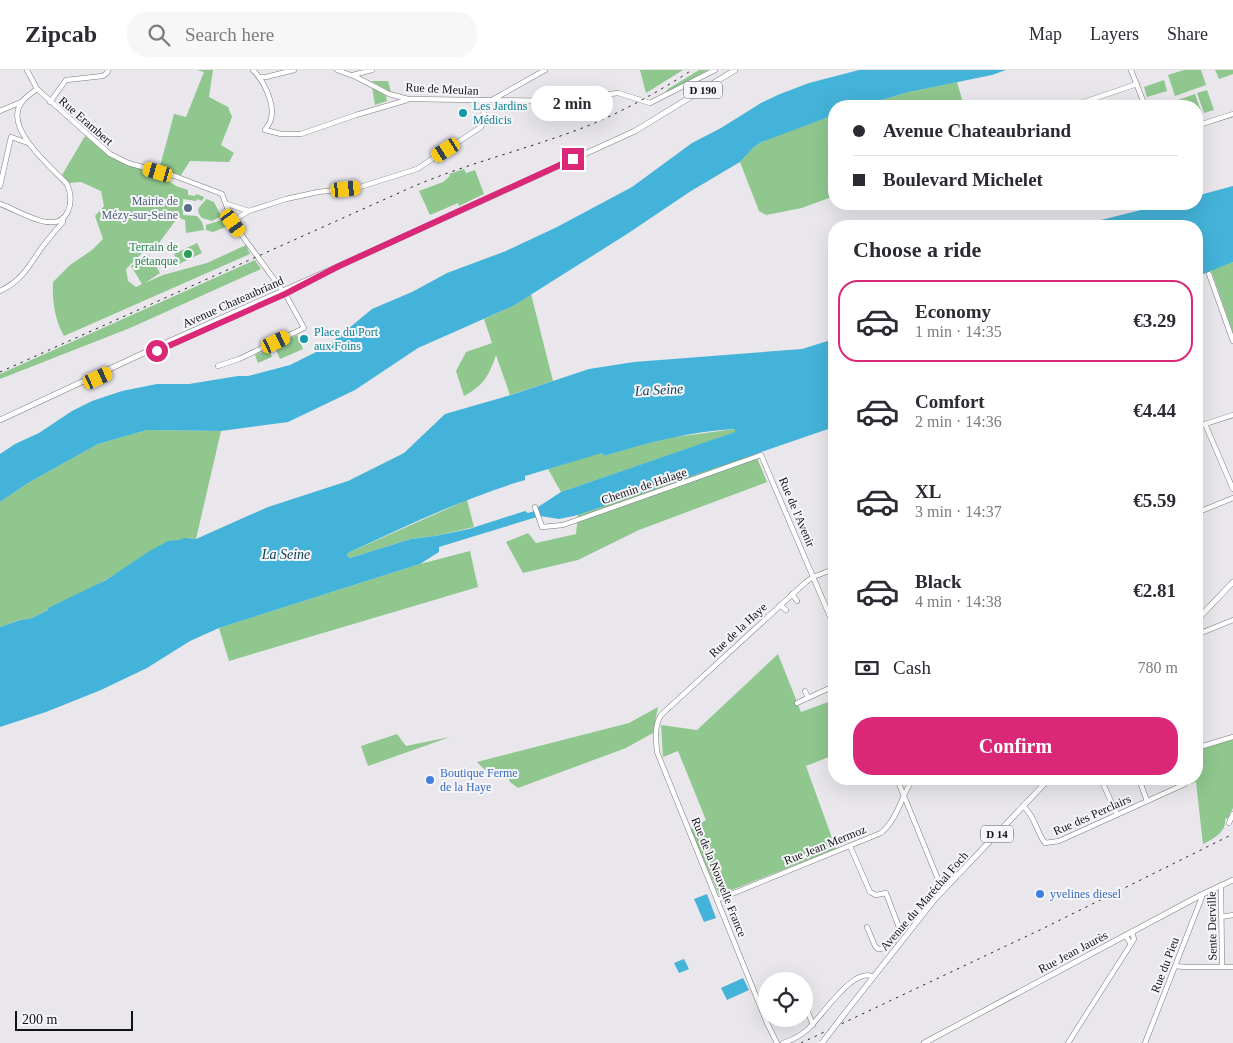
<!DOCTYPE html>
<html lang="en">
<head>
<meta charset="utf-8">
<style>
  body { margin:0; font-family:Georgia,serif; background:#f7f7f7; color:#2b2b33; height:100vh; display:flex; flex-direction:column; font-size:19px; white-space:nowrap }
  * { box-sizing:border-box; margin:0 }
  p { font-size:16px; color:#7c7c81 }
  .icon { flex:none; width:28px; height:28px; fill:none; stroke:currentColor; stroke-width:2; stroke-linecap:round; stroke-linejoin:round }
  .map { position:relative; flex:1; overflow:hidden }
  .drawer { position:absolute; left:828px; top:150px; width:375px; height:565px; display:flex; flex-direction:column; background:#fff; border-radius:20px; box-shadow:0 5px 20px #0002 }
  .drawer>* { flex:none }
  .hud { position:absolute; left:828px; top:30px; width:375px; height:110px; border-radius:20px; box-shadow:0 5px 20px #0002; display:grid; align-content:center; height:110px; padding:0 25px; background:#fff }
  .fabs { position:absolute; left:758px; top:902px; display:grid; gap:10px }
  .fabs a { display:grid; place-items:center; width:55px; height:55px; border-radius:50%; background:#fff; box-shadow:0 5px 20px #0002; font-size:25px }
  .scale { position:absolute; left:15px; bottom:12px; width:118px; box-sizing:border-box; padding-left:5px; border:2px solid #131214; border-top:0; font-size:14px; line-height:18px; white-space:nowrap; color:#131214; -webkit-text-stroke:4px #f6f5f9; paint-order:stroke }
  .end { position:absolute; width:22px; height:22px; margin:-11px; border:6px solid #db2777; background:#fff; box-shadow:0 0 0 2px #fff }
  .from { border-radius:50% }
  .bubble { position:absolute; height:35px; border-radius:18px; background:#fff; box-shadow:0 5px 20px #0002; font-size:16px; font-weight:700; line-height:35px; text-align:center }
  .car { position:absolute; width:15px; height:30px; margin:-15px -8px; border-radius:6px; box-shadow:0 0 4px 1px #0007; background:linear-gradient(#f5c518 24%,#345 0 40%,#f5c518 0 76%,#345 0 86%,#f5c518 0) }
  .hud b { display:flex; align-items:center; gap:18px; height:48px; font-size:19px }
  .hud b+b { border-top:1px solid #e1e1e2 }
  .hud i { width:12px; height:12px; background:#2b2b33 }
  ul { padding:0; list-style:none }
  li { display:flex; align-items:center; gap:15px; height:82px; margin:0 10px 8px; padding:0 15px; border:2px solid transparent; border-radius:20px }
  li div { flex:1 }
  li b { display:block; font-size:19px }
  li em { font-style:normal; font-weight:700 }
  li.current { border-color:#db2777 }
  li>.icon { width:45px; height:45px; stroke-width:1.5 }
  h2 { padding:0 25px; font-size:22px; line-height:60px }
  .pay { display:flex; align-items:center; gap:12px; height:55px; padding:0 25px; font-size:19px }
  .pay p { margin-inline-start:auto }
  .action { display:flex; gap:10px; margin-top:auto; padding:10px 25px }
  .action a { flex:1; height:58px; border-radius:20px; background:#db2777; color:#fff; font-size:20px; font-weight:700; line-height:58px; text-align:center }
  header { display:flex; align-items:center; gap:30px; box-sizing:border-box; height:70px; padding:0 25px; background:#fff; border-bottom:1px solid #e1e1e2 }
  header strong { font-size:24px }
  nav { display:flex; gap:28px; margin-inline-start:auto; font-size:18px }
  .search { width:350px; height:45px; background:#f7f7f7; display:flex; align-items:center; gap:12px; box-sizing:border-box; padding:0 18px; border-radius:20px; color:#7c7c81; font-size:19px }
  .map>svg:first-child { display:block }
</style>
</head>
<body>
<header>
<strong>Zipcab</strong>
<div class="search"><svg class="icon" aria-label="search" viewBox="0 0 24 24"><circle cx="10" cy="10" r="6"/><path d="M15 15l6 6"/></svg>Search here</div>
<nav><a>Map</a><a>Layers</a><a>Share</a></nav>
</header>
<div class="map">
<svg width="1233" height="973" viewBox="0 0 1233 973">
  <rect width="100%" height="100%" fill="#e9e7ec"/>
  <g fill="#8fc78e">
    <path d="M197 0H213L209 27 228 37 232 47 221 75 234 83 229 92 190 91 181 105 159 100 174 44 186 47 204 2Z"/>
    <path d="M640 0H683L646 23Z"/>
    <path d="M699 0H708L664 24 668 19Z"/>
    <path d="M1184 0H1201L1206 15 1175 26 1168 5Z"/>
    <path d="M1215 0H1233V4L1219 9Z"/>
    <path d="M1164 10 1167 21 1147 27 1144 17Z"/>
    <path d="M371 11H388L391 22Z"/>
    <path d="M957 12 964 36H861L909 22Z"/>
    <path d="M372 17 386 26 387 31 375 35Z"/>
    <path d="M1207 20 1214 40 1204 43 1197 23Z"/>
    <path d="M1195 24 1202 44 1196 46V36H1177L1175 31Z"/>
    <path d="M834 45V126L802 138 766 145 759 141 740 92 754 77 768 69Z"/>
    <path d="M85 66 110 86 158 104 176 116 188 120V125L195 126 196 124 204 127 202 131 197 129 196 131 183 129V145L197 146 202 152 204 160 186 163 185 150 178 147 159 173 143 182 126 199 128 211 136 217 142 214 131 196 149 185 160 203 145 213 163 205 207 193 246 175 250 184 64 266C55 250 52 231 53 212L70 195 92 180 103 169 95 146 104 136 101 121 81 112 69 113 62 105Z"/>
    <path d="M464 99 466 103 475 100 484 124 459 136 458 133 430 145 419 121 443 112 450 106 449 104Z"/>
    <path d="M206 129 214 132 221 146 212 151 202 148C194 138 201 137 206 129Z"/>
    <path d="M228 148 231 155 213 162 206 160V155Z"/>
    <path d="M197 173 202 183 179 194 174 184Z"/>
    <path d="M255 190 261 199 130 258 0 309V304Z"/>
    <path d="M1233 192V263L1211 200Z"/>
    <path d="M531 224 553 311 510 325 496 285C489 306 483 316 464 326L456 301 466 282 492 273 484 249 513 236Z"/>
    <path d="M297 265 303 279 280 289 274 276Z"/>
    <path d="M269 279 272 287 258 293 255 285Z"/>
    <path d="M735 359 736 362 561 422 548 399 602 382 604 386 637 376 675 367Z"/>
    <path d="M147 360 221 361 196 469C162 466 136 493 107 509 88 520 68 529 48 538V540L32 548 23 550 22 549 0 557V432L28 413 98 374Z"/>
    <path d="M755 383 767 412 639 460 578 490 523 503 506 472 528 463 536 473 576 464 578 445Z"/>
    <path d="M467 430 474 457 435 466 411 469 350 488 347 486 348 483Z"/>
    <path d="M470 481 478 517 229 591 219 558 420 494Z"/>
    <path d="M778 584 801 642 834 630V685L806 696 836 779 719 825 690 759 706 750 678 681 663 687 661 655 697 660Z"/>
    <path d="M658 637 653 663 626 678 518 718 510 712 506 699 492 707 477 692 629 653Z"/>
    <path d="M397 664 406 676 450 667 368 696 361 676Z"/>
    <path d="M1233 669V738L1228 748 1225 749C1227 762 1213 769 1203 774L1196 712 1191 714 1190 709H1196V681Z"/>
  </g>
  <g fill="#44b3d9" fill-rule="evenodd">
    <path d="M859 0H1006L992 5 909 22 861 36H834V45L762 72 754 77 740 92 691 121 627 164 513 236 418 278 355 320 288 352 221 361 147 360 98 374 28 413 0 432V384L15 374 39 363 72 341 92 331 122 321 157 314H189L238 306H248L290 295 320 280 332 272 372 239 412 222 447 203 506 181 557 157 632 117 692 73 721 58 761 33 780 24 809 13Z"/>
    <path d="M1233 116V192L1196 207V156H1077L1165 134H1196V126Z"/>
    <path d="M834 269V357L578 445 559 449 540 446 439 477V482L420 494 219 558 190 571 147 598 101 620 46 642 0 657V557L23 549V550L32 548 48 540V538L106 510 148 482 168 471 178 470 185 468 196 469 268 437 348 411 404 383 445 344 514 324 589 299 634 292 802 279ZM735 359V362L561 422 538 437V440L528 443 525 441 469 459 435 466 411 469 350 488 347 486 348 483C406 456 464 428 525 410V406L602 383 604 386C647 373 691 361 735 359Z"/>
    <path d="M707 824 716 848 704 852 694 829Z"/>
    <path d="M684 889 689 899 679 903 674 893Z"/>
    <path d="M743 908 749 920 727 930 721 918Z"/>
  </g>
  <g fill="none" stroke-linecap="round" stroke-linejoin="round">
    <defs>
      <g id="minor">
        <path d="M27 0 37 19 110 84 128 93 175 106 222 124 233 153 287 227 304 258 239 289 218 296"/>
        <path d="M253 0C264 11 275 34 271 49 270 53 267 57 265 60L281 64H301L356 45 407 30"/>
        <path d="M337 0 356 7 389 24 408 29 554 31 618 23 650 33 715 0"/>
        <path d="M1131 0 1145 36"/>
        <path d="M353 5 372 0"/>
        <path d="M259 7H266L294 0"/>
        <path d="M492 30 545 0"/>
        <path d="M50 32 66 10 103 6 107 3 108 0"/>
        <path d="M1072 36 1137 14"/>
        <path d="M0 41 21 32"/>
        <path d="M1196 56 1233 44"/>
        <path d="M0 116 11 67 28 73"/>
        <path d="M0 134C17 139 57 168 68 141 72 132 71 123 67 114 51 97 2 57 22 32 25 27 32 23 37 19"/>
        <path d="M227 134 249 141"/>
        <path d="M232 151 249 141 286 129 318 122 360 117 417 99 481 57 485 49 481 31"/>
        <path d="M1209 204 1233 271"/>
        <path d="M0 221C21 211 28 198 40 180 47 170 55 161 63 152V148"/>
        <path d="M1205 354 1233 419"/>
        <path d="M1196 357 1233 345"/>
        <path d="M535 437 542 457 563 455 761 385 834 556"/>
        <path d="M1196 443 1233 428"/>
        <path d="M792 524 797 531"/>
        <path d="M780 535 786 540"/>
        <path d="M1196 565 1233 550"/>
        <path d="M805 621 808 628"/>
        <path d="M797 633 834 616"/>
        <path d="M1196 678 1233 667"/>
        <path d="M897 709 940 814 944 819"/>
        <path d="M1101 709 1117 745"/>
        <path d="M1139 709 1147 731"/>
        <path d="M1023 736C1035 746 1036 761 1045 773L1059 771 1185 714 1186 709"/>
        <path d="M1229 753 1233 744"/>
        <path d="M850 776 870 822 876 825 886 823 900 860 899 864 887 878 878 879 875 876 867 857"/>
        <path d="M1221 815 1222 897"/>
        <path d="M717 830 881 763C898 749 901 726 913 709"/>
        <path d="M1221 847 1233 845"/>
        <path d="M1125 865 1131 874 1134 869 1132 862"/>
        <path d="M1175 896 1185 897H1233"/>
        <path d="M804 932 813 955"/>
        <path d="M777 973 767 953 657 682C656 670 654 656 661 645L806 512 813 507 834 499"/>
        <path d="M783 973C792 970 800 966 807 960 820 949 854 895 873 907"/>
        <path d="M1068 973 1131 874"/>
        <path d="M1145 973 1202 827 1201 825"/>
      </g>
      <g id="major">
        <path d="M153 283 304 214"/>
        <path d="M0 350 161 275 339 196 635 61 735 0"/>
        <path d="M1196 551 1233 512"/>
        <path d="M845 943 935 829 1049 709"/>
        <path d="M924 973 1201 825 1233 810"/>
      </g>
    </defs>
    <use href="#minor" stroke="#7b7a7e" stroke-width="5.5"/>
    <use href="#major" stroke="#7b7a7e" stroke-width="6"/>
    <use href="#minor" stroke="#fff" stroke-width="4.5"/>
    <use href="#major" stroke="#fff" stroke-width="5"/>
    <g stroke="#2b2a2c" stroke-width="1" stroke-dasharray="2.5 5" stroke-linecap="butt">
      <path d="M0 302 412 117C468 93 528 79 585 57 622 42 658 22 692 0"/>
      <path d="M801 973 1044 858 1233 764"/>
    </g>
    <defs>
      <path id="major-bridge" d="M822 973 845 943"/>
    </defs>
    <use href="#major-bridge" stroke="#7b7a7e" stroke-width="6" stroke-linecap="butt"/>
    <use href="#major-bridge" stroke="#fff" stroke-width="5"/>
  </g>
  <g fill="none" stroke-linecap="round" stroke-linejoin="round">
    <path stroke="#db2777" stroke-width="6" d="M157 281 285 224 339 196 573 89"/>
  </g>
  <g fill="#0f9aa8" stroke="#f6f5f9" stroke-width="2">
    <circle cx="463" cy="43" r="5"/>
    <circle cx="304" cy="269" r="5"/>
  </g>
  <circle fill="#5c6f8a" stroke="#f6f5f9" stroke-width="2" cx="188" cy="138" r="5"/>
  <circle fill="#2e9e5b" stroke="#f6f5f9" stroke-width="2" cx="188" cy="184" r="5"/>
  <g fill="#3f7fe0" stroke="#f6f5f9" stroke-width="2">
    <circle cx="430" cy="710" r="5"/>
    <circle cx="1040" cy="824" r="5"/>
  </g>
  <g text-anchor="middle" dominant-baseline="central" stroke-width="4" stroke-linejoin="round" paint-order="stroke">
    <g fill="#f6f5f9" stroke="#575659" stroke-width="1">
      <rect x="684" y="11.5" width="38" height="17" rx="4"/>
      <rect x="981" y="755.5" width="32" height="17" rx="4"/>
    </g>
    <g font-size="11" font-weight="bold" fill="#131214">
      <text x="703" y="20">D 190</text>
      <text x="997" y="764">D 14</text>
    </g>
    <g font-size="12" fill="#131214" stroke="#f6f5f9">
      <text transform="translate(442 19) rotate(3)">Rue de Meulan</text>
      <text transform="translate(86 51) rotate(41)">Rue Erambert</text>
      <text transform="translate(233 232) rotate(-24)">Avenue Chateaubriand</text>
      <text transform="translate(644 416) rotate(-19)">Chemin de Halage</text>
      <text transform="translate(797 442) rotate(67)">Rue de l'Avenir</text>
      <text transform="translate(738 560) rotate(-43)">Rue de la Haye</text>
      <text transform="translate(1092 745) rotate(-24)">Rue des Perclairs</text>
      <text transform="translate(825 775) rotate(-22)">Rue Jean Mermoz</text>
      <text transform="translate(719 807) rotate(68)">Rue de la Nouvelle France</text>
      <text transform="translate(924 831) rotate(-49)">Avenue du Maréchal Foch</text>
      <text transform="translate(1212 856) rotate(-91)">Sente Derville</text>
      <text transform="translate(1073 882) rotate(-28)">Rue Jean Jaurès</text>
      <text transform="translate(1165 895) rotate(-69)">Rue du Pieu</text>
    </g>
    <g font-size="12" fill="#0d838f" stroke="#f6f5f9" text-anchor="start">
      <text x="473" y="36">Les Jardins<tspan x="473" dy="14">Médicis</tspan></text>
      <text x="314" y="262">Place du Port<tspan x="314" dy="14">aux Foins</tspan></text>
    </g>
    <g font-size="12" fill="#4e5e75" stroke="#f6f5f9" text-anchor="end">
      <text x="178" y="131">Mairie de<tspan x="178" dy="14">Mézy-sur-Seine</tspan></text>
    </g>
    <g font-size="12" fill="#27864d" stroke="#f6f5f9" text-anchor="end">
      <text x="178" y="177">Terrain de<tspan x="178" dy="14">pétanque</tspan></text>
    </g>
    <g font-size="12" fill="#366cbe" stroke="#f6f5f9" text-anchor="start">
      <text x="440" y="703">Boutique Ferme<tspan x="440" dy="14">de la Haye</tspan></text>
      <text x="1050" y="824">yvelines diesel</text>
    </g>
    <g font-size="14" font-style="italic" fill="#124252" stroke="#f6f5f9">
      <text transform="translate(659 320) rotate(-3)">La Seine</text>
      <text x="286" y="484">La Seine</text>
    </g>
  </g>
</svg>
<div class="fabs">
<a><svg class="icon" aria-label="locate" viewBox="0 0 24 24"><circle cx="12" cy="12" r="6"/><path d="M12 2v4M12 18v4M2 12h4M18 12h4"/></svg></a>
</div>
<div class="scale">200 m</div>
<i class="end from" style="left:157px;top:281px"></i>
<i class="end" style="left:573px;top:89px"></i>
<div class="bubble" style="left:531px;top:16px;width:82px">2 min</div>
<i class="car" style="left:446px;top:80px;rotate:238deg"></i>
<i class="car" style="left:158px;top:102px;rotate:286deg"></i>
<i class="car" style="left:346px;top:119px;rotate:84deg"></i>
<i class="car" style="left:233px;top:153px;rotate:144deg"></i>
<i class="car" style="left:276px;top:272px;rotate:64deg"></i>
<i class="car" style="left:98px;top:308px;rotate:65deg"></i>
<div class="hud">
<b><i class="from"></i>Avenue Chateaubriand</b>
<b><i></i>Boulevard Michelet</b>
</div>
<section class="drawer">
<h2>Choose a ride</h2>
<ul>
<li class="current"><svg class="icon" aria-label="car" viewBox="0 0 24 24"><path d="M5 17H2v-5l4-1 3-4h7l3 4 3 1v5h-3M9 17h6M6 11h13"/><circle cx="7" cy="17" r="2"/><circle cx="17" cy="17" r="2"/></svg><div><b>Economy</b><p>1 min · 14:35</p></div><em>€3.29</em></li>
<li><svg class="icon" aria-label="car" viewBox="0 0 24 24"><path d="M5 17H2v-5l4-1 3-4h7l3 4 3 1v5h-3M9 17h6M6 11h13"/><circle cx="7" cy="17" r="2"/><circle cx="17" cy="17" r="2"/></svg><div><b>Comfort</b><p>2 min · 14:36</p></div><em>€4.44</em></li>
<li><svg class="icon" aria-label="car" viewBox="0 0 24 24"><path d="M5 17H2v-5l4-1 3-4h7l3 4 3 1v5h-3M9 17h6M6 11h13"/><circle cx="7" cy="17" r="2"/><circle cx="17" cy="17" r="2"/></svg><div><b>XL</b><p>3 min · 14:37</p></div><em>€5.59</em></li>
<li><svg class="icon" aria-label="car" viewBox="0 0 24 24"><path d="M5 17H2v-5l4-1 3-4h7l3 4 3 1v5h-3M9 17h6M6 11h13"/><circle cx="7" cy="17" r="2"/><circle cx="17" cy="17" r="2"/></svg><div><b>Black</b><p>4 min · 14:38</p></div><em>€2.81</em></li>
</ul>
<div class="pay"><svg class="icon" aria-label="cash" viewBox="0 0 24 24"><path d="M3 7h18v10H3z"/><circle cx="12" cy="12" r="2"/></svg>Cash<p>780 m</p></div>
<div class="action"><a>Confirm</a></div>
</section>
</div>
</body>
</html>
